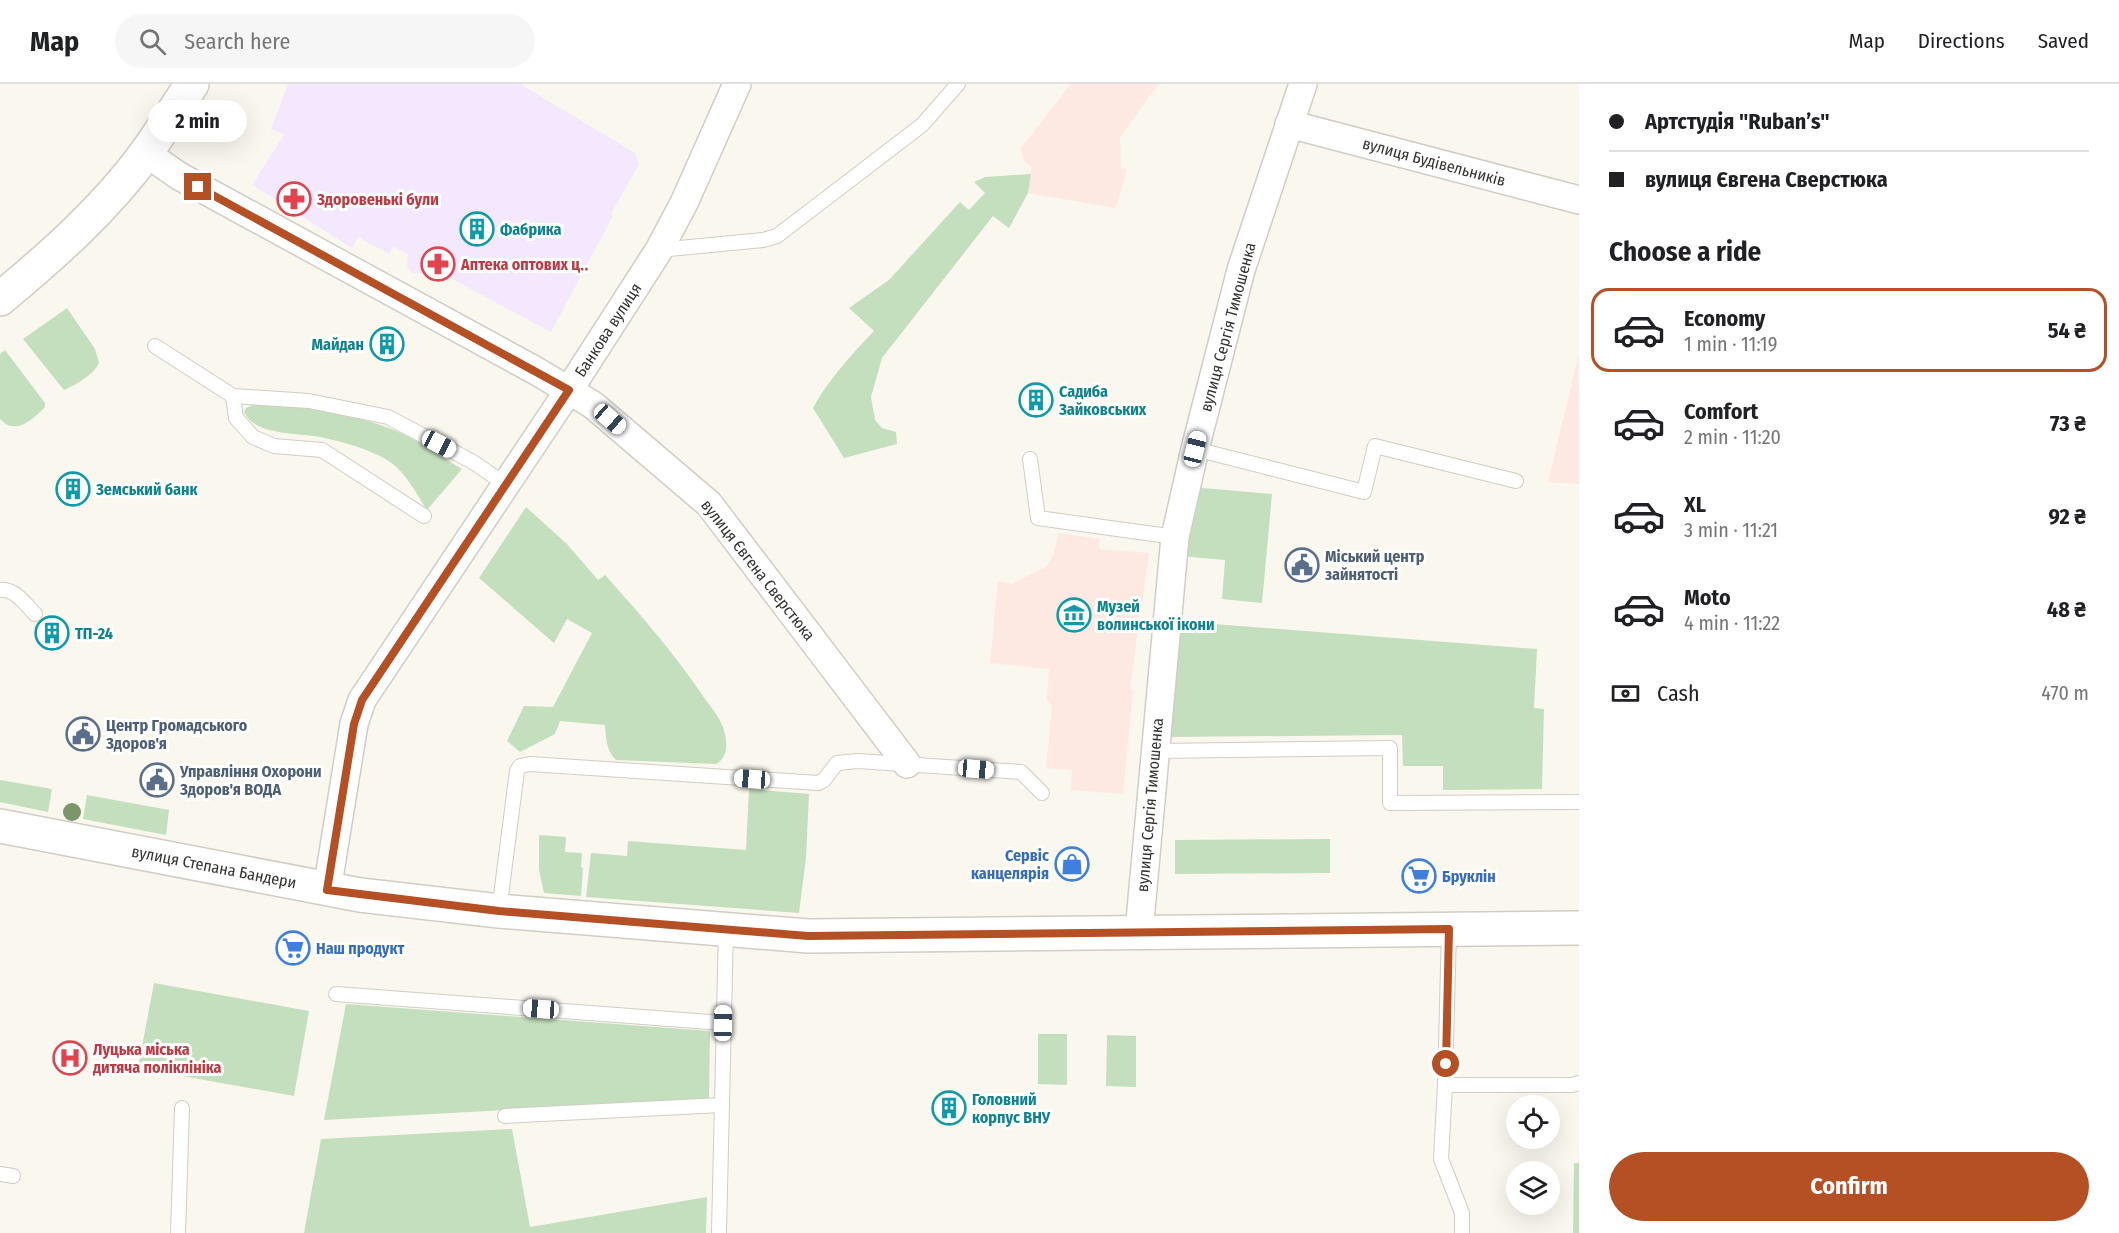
<!DOCTYPE html>
<html lang="en">
<head>
<meta charset="utf-8">
<style>
  body { margin:0; font-family:"Fira Sans Condensed",sans-serif; background:#f6f6f6; color:#202124; height:100vh; display:flex; flex-direction:column; font-size:22px; white-space:nowrap }
  * { box-sizing:border-box; margin:0 }
  p { font-size:20px; color:#757577 }
  .icon { flex:none; width:33px; height:33px; fill:none; stroke:currentColor; stroke-width:2; stroke-linecap:round; stroke-linejoin:round }
  .map { position:relative; flex:1; overflow:hidden }
  .panel { display:flex; flex-direction:column; background:#fff; width:540px }
  .panel>* { flex:none }
  .guide { display:grid; align-content:center; height:132px; padding:0 30px; background:#fff }
  .fabs { position:absolute; left:1506px; top:1011px; display:grid; gap:12px }
  .fabs a { display:grid; place-items:center; width:54px; height:54px; border-radius:50%; background:#fff; box-shadow:0 6px 24px #0002; font-size:30px }
  .end { position:absolute; width:27px; height:27px; margin:-14px; border:8px solid #b54f24; background:#fff; box-shadow:0 0 0 3px #fff }
  .from { border-radius:50% }
  .bubble { position:absolute; height:42px; border-radius:21px; background:#fff; box-shadow:0 6px 24px #0002; font-size:20px; font-weight:700; line-height:42px; text-align:center }
  .car { position:absolute; width:18px; height:36px; margin:-18px -9px; border-radius:8px; box-shadow:0 0 4px 2px #0007; background:linear-gradient(#fff 24%,#345 0 40%,#fff 0 76%,#345 0 86%,#fff 0) }
  .guide b { display:flex; align-items:center; gap:21px; height:57px; font-size:22px }
  .guide b+b { border-top:2px solid #e0e0e0 }
  .guide i { width:15px; height:15px; background:#202124 }
  ul { padding:0; list-style:none }
  li { display:flex; align-items:center; gap:18px; height:84px; margin:0 12px 9px; padding:0 18px; border:3px solid transparent; border-radius:18px }
  li div { flex:1 }
  li b { display:block; font-size:22px }
  li em { font-style:normal; font-weight:700 }
  li.selected { border-color:#b54f24 }
  li>.icon { width:54px; height:54px; stroke-width:1.5 }
  h2 { padding:0 30px; font-size:27px; line-height:72px }
  .pay { display:flex; align-items:center; gap:15px; height:66px; padding:0 30px; font-size:22px }
  .pay p { margin-inline-start:auto }
  .button { display:flex; gap:12px; margin-top:auto; padding:12px 30px }
  .button a { flex:1; height:69px; border-radius:36px; background:#b54f24; color:#fff; font-size:24px; font-weight:700; line-height:69px; text-align:center }
  header { display:flex; align-items:center; gap:36px; box-sizing:border-box; height:84px; padding:0 30px; background:#fff; border-bottom:2px solid #e0e0e0 }
  header strong { font-size:28px }
  nav { display:flex; gap:33px; margin-inline-start:auto; font-size:21px }
  .search { width:420px; height:54px; background:#f6f6f6; display:flex; align-items:center; gap:15px; box-sizing:border-box; padding:0 21px; border-radius:33px; color:#757577; font-size:22px }
  main { display:flex; flex:1; min-height:0 }
  .map>svg:first-child { display:block }
</style>
</head>
<body>
<header>
<strong>Map</strong>
<div class="search"><svg class="icon" aria-label="search" viewBox="0 0 24 24"><circle cx="10" cy="10" r="6"/><path d="M15 15l6 6"/></svg>Search here</div>
<nav><a>Map</a><a>Directions</a><a>Saved</a></nav>
</header>
<main>
<div class="map">
<svg width="1579" height="1149" viewBox="0 0 1579 1149">
  <rect width="100%" height="100%" fill="#faf7ef"/>
  <g fill="#fde9e1">
    <path d="M1071 0H1158L1120 53 1121 84 1127 85 1116 124 1028 109 1032 83 1024 77 1021 64Z"/>
    <path d="M1579 270V400L1548 398Z"/>
    <path d="M1058 449 1100 455 1099 465 1149 469 1131 596 1130 606H1133L1123 710 1071 706 1072 686 1046 684 1052 622 1047 616 1049 585 990 579 998 497 1012 500 1046 483 1054 470Z"/>
  </g>
  <path fill="#f3e8fd" d="M288 0H520L635 69 639 80 611 130 613 132 551 248 428 182 421 189H413L407 182 408 170 393 162 389 170 358 153 352 164 252 101 284 51 271 45Z"/>
  <g fill="#c4dfbd">
    <path d="M1031 90 1028 109 1009 144 993 132 882 274 871 313 875 336 882 344 896 348 897 360 844 374 813 324C829 295 851 271 874 247L849 224 889 196 960 118 969 126 985 109 974 98 985 93Z"/>
    <path d="M67 224 95 265 99 279C94 290 76 301 64 306L23 255Z"/>
    <path d="M5 266 45 319V323C32 336 16 352 0 335V270Z"/>
    <path d="M255 320C301 321 351 329 394 346 418 356 440 372 462 385L427 426C416 409 405 387 387 376 369 365 346 359 325 354 303 348 255 353 244 328L246 324Z"/>
    <path d="M1191 403 1272 410 1262 519 1222 515 1225 476 1180 472Z"/>
    <path d="M526 423 567 460 598 496 605 491C640 530 674 569 703 612 710 622 719 632 723 643 727 656 730 672 716 680L616 676C606 666 606 654 605 641L560 637 555 650 520 668 507 657 524 622 553 623 592 549 567 535 554 559 479 494Z"/>
    <path d="M1176 537 1537 565 1534 624 1544 625 1542 705 1443 706V682H1403L1402 651 1169 653Z"/>
    <path d="M0 696 52 705 48 728 0 718Z"/>
    <path d="M749 705 809 710 806 774 799 829 586 813 591 769 627 772 628 757 746 766Z"/>
    <path d="M87 711 169 726 166 751 83 735Z"/>
    <path d="M539 751 566 753 565 768 582 769 581 783 583 784 581 812 544 809 539 786Z"/>
    <path d="M1330 755V789L1175 790V756Z"/>
    <path d="M154 899 309 927 294 1012 138 984Z"/>
    <path d="M346 920 710 947 709 1015 324 1036Z"/>
    <path d="M1038 950H1067V1001L1038 1000Z"/>
    <path d="M1107 951 1136 952V1003L1106 1002Z"/>
    <path d="M512 1045 530 1143 707 1113 706 1149H304L321 1055Z"/>
    <path d="M1574 1079H1579V1149H1573Z"/>
  </g>
  <g fill="none" stroke-linecap="round" stroke-linejoin="round">
    <defs>
      <g id="service">
        <path d="M659 166 763 156 777 152 922 41 958 0"/>
        <path d="M155 262 233 312 309 317 388 333 473 378 505 400"/>
        <path d="M233 312 236 334 253 353 274 362 322 366 424 432"/>
        <path d="M1195 365 1364 408 1375 362 1516 397"/>
        <path d="M1030 375 1038 434 1175 453"/>
        <path d="M0 506C15 504 26 521 35 530"/>
        <path d="M1155 667 1390 664V719L1579 718"/>
        <path d="M499 827 517 687 520 682 530 680 818 699 824 696 837 679 858 677 1021 688 1042 709"/>
        <path d="M1449 845 1445 1001H1572L1579 999"/>
        <path d="M336 910 723 939"/>
        <path d="M1445 1001 1441 1075 1462 1129V1149"/>
        <path d="M505 1032 722 1021"/>
        <path d="M0 1090 13 1092"/>
        <path d="M178 1149 182 1024"/>
        <path d="M719 1149 726 844"/>
      </g>
      <g id="minor">
        <path d="M1289 40 1579 116"/>
        <path d="M146 69 179 92 538 288 593 321 709 420 907 680"/>
        <path d="M327 806 354 640 362 616 569 306 659 166 684 119 737 0"/>
        <path d="M1139 848 1175 453 1195 365 1241 186 1303 0"/>
      </g>
      <g id="tertiary">
        <path d="M0 215C53 171 105 125 146 69 162 47 176 23 192 0"/>
        <path d="M0 742 360 811 499 827 808 852 1579 844"/>
      </g>
    </defs>
    <use href="#service" stroke="#d0cdc5" stroke-width="16"/>
    <use href="#minor" stroke="#d0cdc5" stroke-width="30"/>
    <use href="#tertiary" stroke="#d0cdc5" stroke-width="36"/>
    <use href="#service" stroke="#fff" stroke-width="14"/>
    <use href="#minor" stroke="#fff" stroke-width="27"/>
    <use href="#tertiary" stroke="#fff" stroke-width="33"/>
  </g>
  <circle fill="#7c966c" cx="72" cy="728" r="9"/>
  <g fill="none" stroke-linecap="round" stroke-linejoin="round">
    <path stroke="#b54f24" stroke-width="8" d="M198 103 569 306 362 616 354 640 327 806 499 827 808 852 1449 845 1446 980"/>
  </g>
  <defs>
    <symbol id="pharmacy-ring" viewBox="-11 -11 22 22"><circle r="9.5" fill="#fff" stroke="#e0444e" stroke-width="1.5"/><path d="M-2-6h4v4h4v4h-4v4h-4v-4h-4v-4h4Z" fill="#e0444e"/></symbol>
    <symbol id="building-ring" viewBox="-11 -11 22 22"><circle r="9.5" fill="#fff" stroke="#0f9aa8" stroke-width="1.5"/><path d="M-4-6H4V6H1V3H-1V6H-4ZM-2.5-4.3h1.7v1.8h-1.7ZM.8-4.3h1.7v1.8H.8ZM-2.5-1h1.7V.8h-1.7ZM.8-1h1.7V.8H.8Z" fill="#0f9aa8"/></symbol>
    <symbol id="civic-ring" viewBox="-11 -11 22 22"><circle r="9.5" fill="#fff" stroke="#5c6f8a" stroke-width="1.5"/><path d="M-.6-6.5H3V-4.5H.6V-3L4-1V1h2V6H-6V1h2V-1L-.6-3ZM-1.2 2.5V6h2.4V2.5Z" fill="#5c6f8a"/></symbol>
    <symbol id="museum-ring" viewBox="-11 -11 22 22"><circle r="9.5" fill="#fff" stroke="#0f9aa8" stroke-width="1.5"/><path d="M0-6L6-3V-2H-6V-3ZM-5-1h2V3h-2ZM-1-1h2V3h-2ZM3-1h2V3H3ZM-6 4H6V6H-6Z" fill="#0f9aa8"/></symbol>
    <symbol id="shop-ring" viewBox="-11 -11 22 22"><circle r="9.5" fill="#fff" stroke="#3f7fe0" stroke-width="1.5"/><path d="M-5-2.5h2.3a2.7 3.5 0 0 1 5.4 0H5L5.5 6h-11ZM-1.5-2.5h3a1.5 2.3 0 0 0-3 0Z" fill="#3f7fe0"/></symbol>
    <symbol id="supermarket-ring" viewBox="-11 -11 22 22"><circle r="9.5" fill="#fff" stroke="#3f7fe0" stroke-width="1.5"/><path d="M-6-5.5h2.5l.6 2H6L4.5 2H-2.5L-4.4-4H-6ZM-1.5 3.2a1.3 1.3 0 1 0 .1 0ZM3 3.2a1.3 1.3 0 1 0 .1 0Z" fill="#3f7fe0"/></symbol>
    <symbol id="hospital-ring" viewBox="-11 -11 22 22"><circle r="9.5" fill="#fff" stroke="#e0444e" stroke-width="1.5"/><path d="M-5-5h3v3.5h4V-5h3V5h-3V1.5h-4V5h-3Z" fill="#e0444e"/></symbol>
  </defs>
  <g fill-rule="evenodd">
    <use href="#pharmacy-ring" x="275" y="96" width="38" height="38"/>
    <use href="#building-ring" x="458" y="126" width="38" height="38"/>
    <use href="#pharmacy-ring" x="419" y="161" width="38" height="38"/>
    <use href="#building-ring" x="368" y="241" width="38" height="38"/>
    <use href="#building-ring" x="1017" y="297" width="38" height="38"/>
    <use href="#building-ring" x="54" y="386" width="38" height="38"/>
    <use href="#civic-ring" x="1283" y="462" width="38" height="38"/>
    <use href="#museum-ring" x="1055" y="512" width="38" height="38"/>
    <use href="#building-ring" x="33" y="530" width="38" height="38"/>
    <use href="#civic-ring" x="64" y="631" width="38" height="38"/>
    <use href="#civic-ring" x="138" y="677" width="38" height="38"/>
    <use href="#shop-ring" x="1053" y="761" width="38" height="38"/>
    <use href="#supermarket-ring" x="1400" y="773" width="38" height="38"/>
    <use href="#supermarket-ring" x="274" y="845" width="38" height="38"/>
    <use href="#hospital-ring" x="51" y="955" width="38" height="38"/>
    <use href="#building-ring" x="930" y="1005" width="38" height="38"/>
  </g>
  <g text-anchor="middle" dominant-baseline="central" stroke-width="6" stroke-linejoin="round" paint-order="stroke">
    <g font-size="16" fill="#343330" stroke="#fff">
      <text transform="translate(1434 78) rotate(15)">вулиця Будівельників</text>
      <text transform="translate(1228 243) rotate(-75)">вулиця Сергія Тимошенка</text>
      <text transform="translate(608 246) rotate(-57)">Банкова вулиця</text>
      <text transform="translate(758 486) rotate(52)">вулиця Євгена Сверстюка</text>
      <text transform="translate(1150 721) rotate(-85)">вулиця Сергія Тимошенка</text>
      <text transform="translate(214 783) rotate(11)">вулиця Степана Бандери</text>
    </g>
    <g font-size="16" font-weight="bold" fill="#be3a42" stroke="#fff" text-anchor="start">
      <text x="317" y="115">Здоровенькі були</text>
      <text x="461" y="180">Аптека оптових ц‥</text>
      <text x="93" y="965">Луцька міська<tspan x="93" dy="18">дитяча поліклініка</tspan></text>
    </g>
    <g font-size="16" font-weight="bold" fill="#0d838f" stroke="#fff" text-anchor="start">
      <text x="500" y="145">Фабрика</text>
      <text x="364" y="260" text-anchor="end">Майдан</text>
      <text x="1059" y="307">Садиба<tspan x="1059" dy="18">Зайковських</tspan></text>
      <text x="96" y="405">Земський банк</text>
      <text x="1097" y="522">Музей<tspan x="1097" dy="18">волинської ікони</tspan></text>
      <text x="75" y="549">ТП-24</text>
      <text x="972" y="1015">Головний<tspan x="972" dy="18">корпус ВНУ</tspan></text>
    </g>
    <g font-size="16" font-weight="bold" fill="#4e5e75" stroke="#fff" text-anchor="start">
      <text x="1325" y="472">Міський центр<tspan x="1325" dy="18">зайнятості</tspan></text>
      <text x="106" y="641">Центр Громадського<tspan x="106" dy="18">Здоров'я</tspan></text>
      <text x="180" y="687">Управління Охорони<tspan x="180" dy="18">Здоров'я ВОДА</tspan></text>
    </g>
    <g font-size="16" font-weight="bold" fill="#366cbe" stroke="#fff" text-anchor="start">
      <text x="1049" y="771" text-anchor="end">Сервіс<tspan x="1049" dy="18">канцелярія</tspan></text>
      <text x="1442" y="792">Бруклін</text>
      <text x="316" y="864">Наш продукт</text>
    </g>
  </g>
</svg>
<div class="fabs">
<a><svg class="icon" aria-label="locate" viewBox="0 0 24 24"><circle cx="12" cy="12" r="6"/><path d="M12 2v4M12 18v4M2 12h4M18 12h4"/></svg></a>
<a><svg class="icon" aria-label="layers" viewBox="0 0 24 24"><path d="M12 4l9 5-9 5-9-5zM3 14l9 5 9-5"/></svg></a>
</div>
<i class="end from" style="left:1446px;top:980px"></i>
<i class="end" style="left:198px;top:103px"></i>
<div class="bubble" style="left:148px;top:16px;width:99px">2 min</div>
<i class="car" style="left:610px;top:335px;rotate:131deg"></i>
<i class="car" style="left:439px;top:360px;rotate:118deg"></i>
<i class="car" style="left:1195px;top:365px;rotate:14deg"></i>
<i class="car" style="left:976px;top:685px;rotate:95deg"></i>
<i class="car" style="left:752px;top:695px;rotate:274deg"></i>
<i class="car" style="left:541px;top:925px;rotate:274deg"></i>
<i class="car" style="left:723px;top:939px;rotate:1deg"></i>
</div>
<section class="panel">
<div class="guide">
<b><i class="from"></i>Артстудія &quot;Ruban’s&quot;</b>
<b><i></i>вулиця Євгена Сверстюка</b>
</div>
<h2>Choose a ride</h2>
<ul>
<li class="selected"><svg class="icon" aria-label="car" viewBox="0 0 24 24"><path d="M5 17H2v-5l4-1 3-4h7l3 4 3 1v5h-3M9 17h6M6 11h13"/><circle cx="7" cy="17" r="2"/><circle cx="17" cy="17" r="2"/></svg><div><b>Economy</b><p>1 min · 11:19</p></div><em>54 ₴</em></li>
<li><svg class="icon" aria-label="car" viewBox="0 0 24 24"><path d="M5 17H2v-5l4-1 3-4h7l3 4 3 1v5h-3M9 17h6M6 11h13"/><circle cx="7" cy="17" r="2"/><circle cx="17" cy="17" r="2"/></svg><div><b>Comfort</b><p>2 min · 11:20</p></div><em>73 ₴</em></li>
<li><svg class="icon" aria-label="car" viewBox="0 0 24 24"><path d="M5 17H2v-5l4-1 3-4h7l3 4 3 1v5h-3M9 17h6M6 11h13"/><circle cx="7" cy="17" r="2"/><circle cx="17" cy="17" r="2"/></svg><div><b>XL</b><p>3 min · 11:21</p></div><em>92 ₴</em></li>
<li><svg class="icon" aria-label="car" viewBox="0 0 24 24"><path d="M5 17H2v-5l4-1 3-4h7l3 4 3 1v5h-3M9 17h6M6 11h13"/><circle cx="7" cy="17" r="2"/><circle cx="17" cy="17" r="2"/></svg><div><b>Moto</b><p>4 min · 11:22</p></div><em>48 ₴</em></li>
</ul>
<div class="pay"><svg class="icon" aria-label="cash" viewBox="0 0 24 24"><path d="M3 7h18v10H3z"/><circle cx="12" cy="12" r="2"/></svg>Cash<p>470 m</p></div>
<div class="button"><a>Confirm</a></div>
</section>
</main>
</body>
</html>
